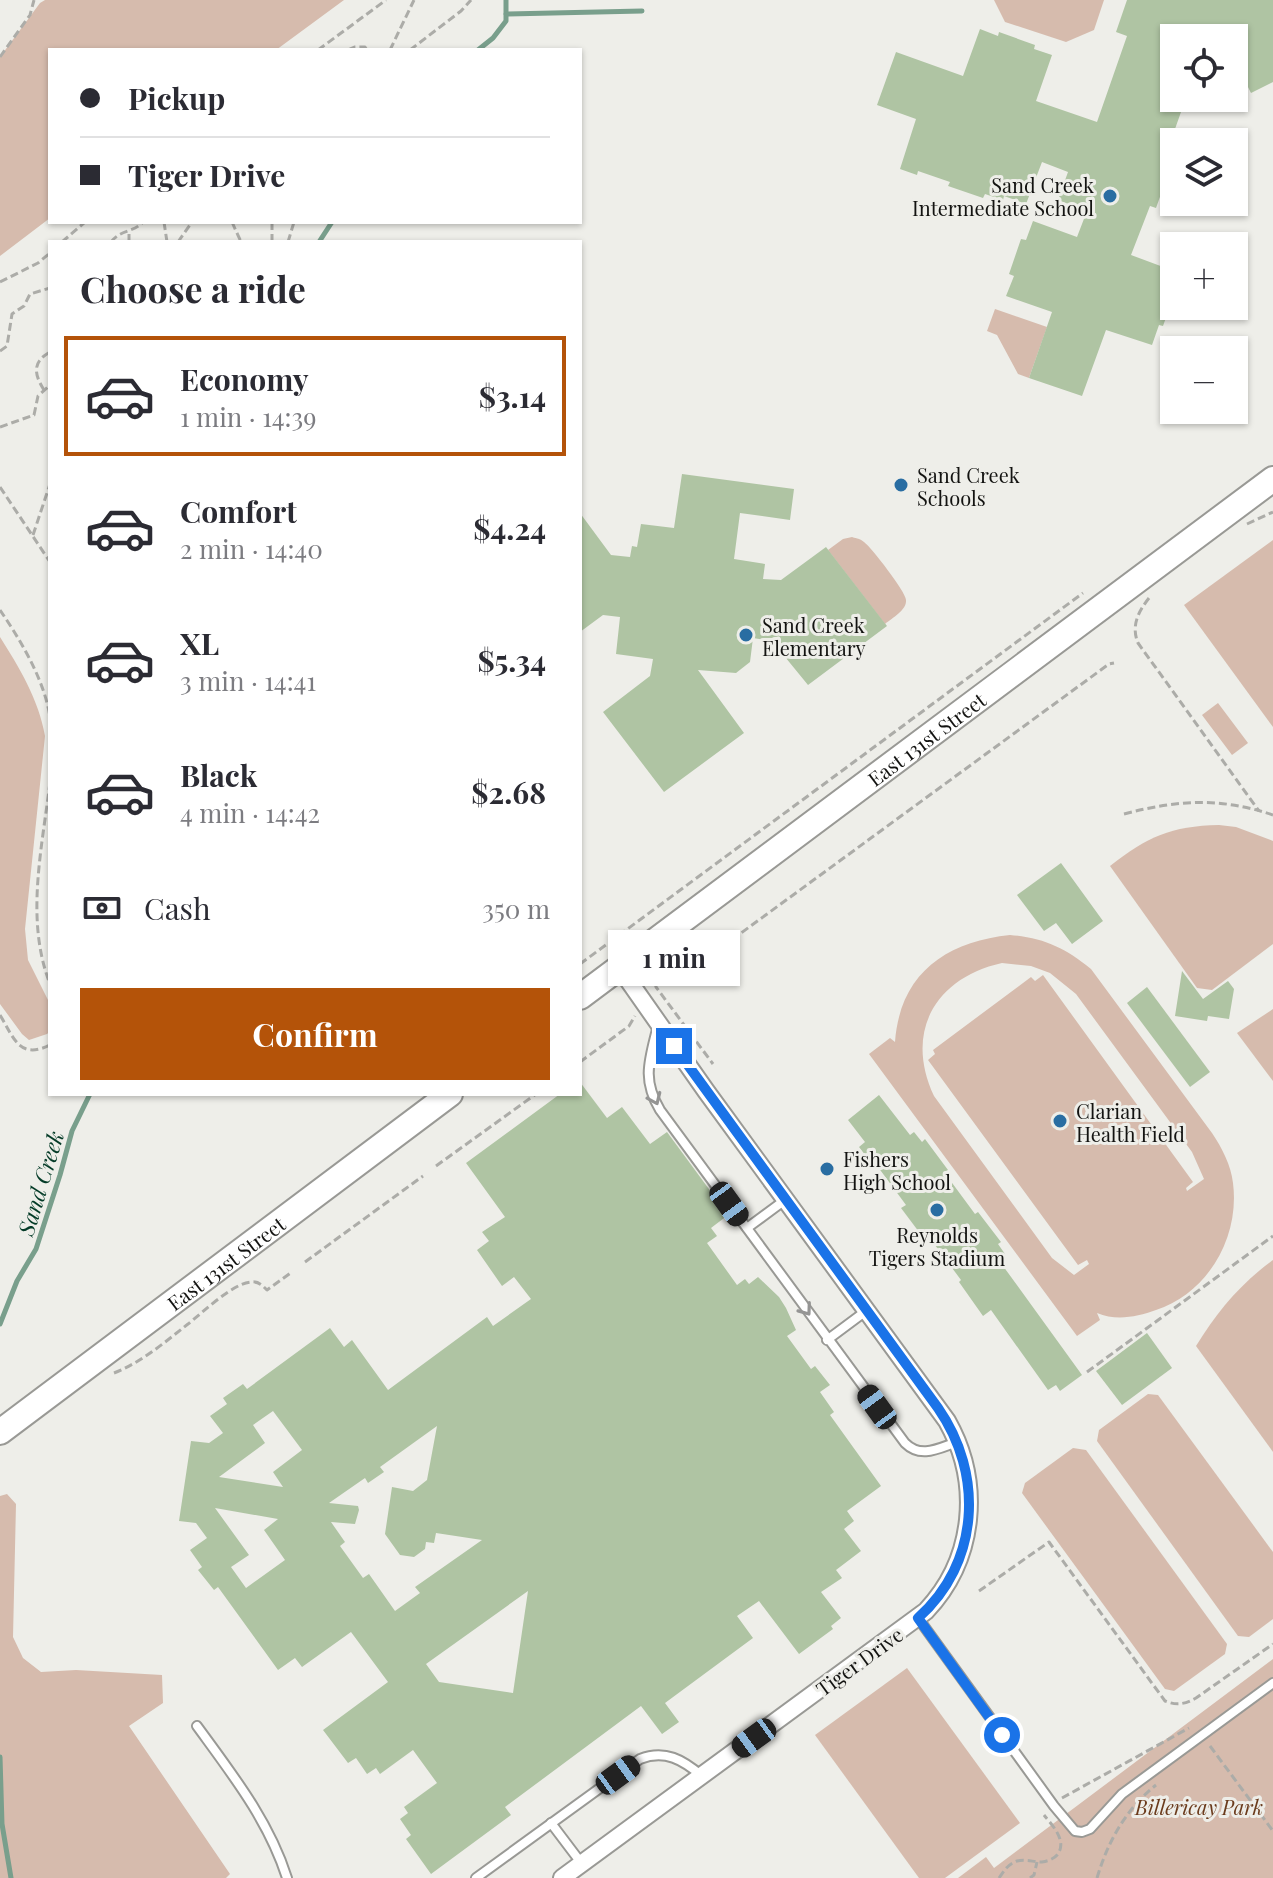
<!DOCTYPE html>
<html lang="en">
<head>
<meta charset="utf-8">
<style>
  body { margin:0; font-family:"Playfair Display",serif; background:#f2f2f3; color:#2b2b33; height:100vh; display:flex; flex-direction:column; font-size:30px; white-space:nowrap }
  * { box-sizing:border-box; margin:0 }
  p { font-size:26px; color:#7c7c81 }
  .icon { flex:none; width:44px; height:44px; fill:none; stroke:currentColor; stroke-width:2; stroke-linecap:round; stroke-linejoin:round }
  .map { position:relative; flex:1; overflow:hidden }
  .details { position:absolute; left:48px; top:240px; width:534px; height:856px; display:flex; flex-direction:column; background:#fff; border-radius:0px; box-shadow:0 2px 6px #0004 }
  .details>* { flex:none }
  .guide { position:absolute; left:48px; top:48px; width:534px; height:176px; border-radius:0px; box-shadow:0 2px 6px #0004; display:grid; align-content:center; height:176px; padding:0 32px; background:#fff }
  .fabs { position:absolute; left:1160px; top:24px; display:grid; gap:16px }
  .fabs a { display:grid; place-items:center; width:88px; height:88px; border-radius:0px; background:#fff; box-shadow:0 2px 6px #0004; font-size:40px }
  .end { position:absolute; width:36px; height:36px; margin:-18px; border:10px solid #1a73e8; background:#fff; box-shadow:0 0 0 4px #fff }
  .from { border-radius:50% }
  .bubble { position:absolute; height:56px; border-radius:0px; background:#fff; box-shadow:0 2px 6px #0004; font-size:26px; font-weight:700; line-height:56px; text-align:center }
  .car { position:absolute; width:24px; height:48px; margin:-24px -12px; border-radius:10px; box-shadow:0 0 6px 2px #0007; background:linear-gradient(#222 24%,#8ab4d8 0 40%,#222 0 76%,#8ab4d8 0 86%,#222 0) }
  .guide b { display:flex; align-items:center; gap:28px; height:76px; font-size:30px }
  .guide b+b { border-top:2px solid #e1e1e2 }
  .guide i { width:20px; height:20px; background:#2b2b33 }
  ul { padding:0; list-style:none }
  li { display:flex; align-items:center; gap:24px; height:120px; margin:0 16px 12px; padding:0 16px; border:4px solid transparent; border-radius:0px }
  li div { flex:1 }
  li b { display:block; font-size:30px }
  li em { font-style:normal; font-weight:700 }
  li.selected { border-color:#b45309 }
  li>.icon { width:72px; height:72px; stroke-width:1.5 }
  h2 { padding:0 32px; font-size:36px; line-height:96px }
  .pay { display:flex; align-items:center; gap:20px; height:88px; padding:0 32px; font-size:30px }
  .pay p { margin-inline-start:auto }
  .action { display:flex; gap:16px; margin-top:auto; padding:16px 32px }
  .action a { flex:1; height:92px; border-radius:0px; background:#b45309; color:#fff; font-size:32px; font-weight:700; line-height:92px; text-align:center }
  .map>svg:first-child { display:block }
</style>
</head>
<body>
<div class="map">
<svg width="1273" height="1878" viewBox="0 0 1273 1878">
  <rect width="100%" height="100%" fill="#eeeee9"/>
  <g fill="#d6bbad" fill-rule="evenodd">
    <path d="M45 0H344L276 50H50V218L0 256V57L40 3Z"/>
    <path d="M994 0H1104L1094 30 1066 42 1005 22Z"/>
    <path d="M995 309 1047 327 1029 378 1018 374 997 335 987 331Z"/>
    <path d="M852 537C858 539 859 538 864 542 871 547 906 592 906 600 907 610 892 618 885 624L828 550 843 539Z"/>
    <path d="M1273 540V727L1184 605Z"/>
    <path d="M0 637C19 667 39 700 45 736L25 929 28 960 50 1004V1031L47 1034 29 1040 22 1034 0 1004Z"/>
    <path d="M1218 703 1248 743 1232 755 1202 715Z"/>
    <path d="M1219 825 1236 827 1273 841V944L1212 990 1197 988 1110 866C1147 837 1171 826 1219 825Z"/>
    <path d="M1010 935C1044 938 1065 948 1091 969L1212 1133C1222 1148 1231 1165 1233 1183 1240 1237 1208 1293 1156 1310 1137 1317 1116 1321 1097 1313L1100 1320 1077 1336 869 1054 890 1038 895 1042C900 974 945 942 1010 935ZM1002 963 1031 966 1050 973 1076 994 1192 1152 1204 1179 1187 1191 1186 1188 1193 1182 1043 975 1035 981 1031 977 933 1050 935 1054 928 1060 1078 1265 1087 1260 1089 1264 1074 1275 1052 1258 934 1096C904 1032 935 978 1002 963Z"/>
    <path d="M1273 1009V1081L1237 1033Z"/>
    <path d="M1273 1260V1452L1196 1346C1217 1312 1240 1284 1273 1260Z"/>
    <path d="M1148 1394 1158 1395 1273 1552V1619L1249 1637 1238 1636 1097 1441 1099 1430Z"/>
    <path d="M1073 1448 1086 1450 1227 1644 1225 1654 1174 1691 1165 1689 1022 1493 1025 1483Z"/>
    <path d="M7 1494 16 1504 13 1637 23 1658 41 1672 76 1670 162 1675 163 1703 129 1726 230 1874 226 1878H0V1496Z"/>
    <path d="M1273 1659V1878H958L986 1857 994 1868Z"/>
    <path d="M907 1668 1020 1823 945 1878H919L815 1735Z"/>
  </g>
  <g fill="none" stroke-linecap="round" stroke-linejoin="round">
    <g stroke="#799f8c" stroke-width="5">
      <path d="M506 14 642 11"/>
      <path d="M478 50 493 38 506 21V0"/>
      <path d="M319 242 332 222"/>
      <path d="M0 1324 17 1281 36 1249 60 1175 72 1131 90 1094"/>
      <path d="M0 1757 2 1824 11 1878"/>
    </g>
  </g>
  <g fill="#afc4a3" fill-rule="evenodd">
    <path d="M1127 0H1273V82L1251 93 1244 79 1234 84V38H1174V98H1186L1170 143 1172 144 1164 167 1170 169 1156 208 1150 206 1131 255 1174 271V295L1163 326 1159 325 1152 345 1106 330 1082 396 1029 378 1052 312 1006 296 1014 276 1009 274 1021 239 1026 240 1033 221 1077 237 1087 211 1058 200 1068 172 1042 162 1026 204 1004 196 1003 200 985 194 983 198 948 186 950 182 918 171 917 175 900 169 916 119 877 105 896 52 963 76 980 29 998 36 999 32 1035 45 1034 49 1052 55 1036 101 1097 122 1127 36 1116 32Z"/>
    <path d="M682 474 794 489 790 520 740 513 734 559 765 564 763 579 781 580 826 547 887 626 808 685 772 641 753 638 750 662 736 673 698 670 744 733 664 792 603 712 650 676 653 659 616 654 620 617 603 615 580 632V513L611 555 630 557 632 546 637 547 641 524 674 528Z"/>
    <path d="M1061 863 1103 921 1072 944 1056 923 1044 931 1017 895Z"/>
    <path d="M1182 971 1203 999 1228 981 1234 989 1229 1019 1208 1016 1207 1021 1175 1016Z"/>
    <path d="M1147 987 1210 1072 1190 1087 1127 1003Z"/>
    <path d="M580 1082 607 1118 622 1107 650 1144 667 1132 728 1215 711 1228 717 1236 707 1243 737 1285 745 1279 749 1284 758 1277 779 1297 786 1308 796 1330 787 1336 811 1369 815 1366 830 1385 820 1392 834 1412 830 1415 881 1486 847 1511 854 1521 844 1529 861 1551 836 1570 842 1578 821 1592 841 1618 831 1626 833 1629 799 1654 759 1601 737 1616 753 1638 665 1703 679 1722 662 1734 641 1706 505 1807 511 1815 431 1874 406 1839 411 1835 400 1819 408 1813 404 1807 437 1783 413 1750 380 1774 376 1768 367 1774 356 1758 348 1763 323 1730 388 1682 351 1632 302 1667 295 1658 278 1670 218 1587 214 1590 198 1570 202 1567 190 1550 207 1538 196 1523 179 1521 191 1441 209 1443 223 1433 210 1416 227 1404 223 1398 243 1384 247 1389 330 1328 344 1347 352 1340 388 1390 487 1317 493 1326 531 1299 514 1277 502 1286 477 1250 489 1241 482 1232 505 1217 466 1163 560 1094H580ZM273 1411 302 1450 273 1472 283 1487 219 1477 265 1443 253 1425ZM437 1426 427 1480 413 1491 392 1487 385 1534 400 1555 414 1557 425 1549 426 1542 434 1543 436 1533 482 1540 415 1587 420 1593 395 1611 369 1574 363 1578 340 1546 345 1542 331 1522 355 1524 359 1510 358 1506 329 1503 365 1478 368 1483 384 1472 380 1467ZM215 1508 278 1519 264 1530 285 1560 246 1588 231 1567 249 1555ZM528 1591 513 1693 439 1682 426 1664Z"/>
    <path d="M879 1095 910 1135 914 1132 922 1142 925 1139 948 1170 944 1172 975 1214 978 1212 1001 1242 998 1244 1005 1254 998 1259 1082 1375 1060 1391 1056 1385 1048 1390 991 1310 983 1316 959 1282 961 1280 932 1241 928 1244 901 1208 906 1205 878 1167 876 1169 859 1147 865 1142 848 1120Z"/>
    <path d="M1147 1333 1172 1368 1122 1405 1096 1371Z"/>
  </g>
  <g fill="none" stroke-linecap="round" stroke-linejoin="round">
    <defs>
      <g id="lane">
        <path d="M658 1025C650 1059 641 1078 660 1110L905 1443C921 1459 939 1448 957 1442"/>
        <path d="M747 1228 785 1200"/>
        <path d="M827 1340 866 1311"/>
        <path d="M918 1618 1054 1806 1075 1831 1082 1832 1090 1829 1122 1794 1273 1683"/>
        <path d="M197 1726C232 1774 269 1821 287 1878"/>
        <path d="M551 1823 582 1864"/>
        <path d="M476 1878 640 1759C665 1749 683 1760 702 1776"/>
      </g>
      <path id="street" d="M562 1878 926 1611C975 1559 982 1483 947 1421L706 1091 619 967"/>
      <g id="secondary">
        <path id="s1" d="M580 997 1273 479"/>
        <path id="s2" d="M0 1432 450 1094"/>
      </g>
    </defs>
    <use href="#lane" stroke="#999995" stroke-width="12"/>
    <use href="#street" stroke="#999995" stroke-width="20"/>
    <use href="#secondary" stroke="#999995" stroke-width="28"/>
    <g stroke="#acaca8" stroke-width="3" stroke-dasharray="8 4" stroke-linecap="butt">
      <path d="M318 50 386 0"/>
      <path d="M348 50 355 47H365L367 50"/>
      <path d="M390 50 414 0"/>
      <path d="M410 50 461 11 471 0"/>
      <path d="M0 57 30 15 34 0"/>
      <path d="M164 222 167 242"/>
      <path d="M232 222 241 242"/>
      <path d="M272 222V242"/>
      <path d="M62 242 85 222"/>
      <path d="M111 242C121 229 133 233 143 222"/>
      <path d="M129 242V231"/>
      <path d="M178 242 192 222"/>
      <path d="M288 242 294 222"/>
      <path d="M0 282 38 263 50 253"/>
      <path d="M0 351 7 346 12 314 24 306 30 294 50 288"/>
      <path d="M44 390C34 374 32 362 50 352"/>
      <path d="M0 427 34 415 38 396 50 385"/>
      <path d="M0 487 50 562"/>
      <path d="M1247 524 1273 512"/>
      <path d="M33 535 50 484"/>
      <path d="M1149 598C1138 612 1131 626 1138 643L1259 811"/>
      <path d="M0 610C21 641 44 679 50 717"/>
      <path d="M50 782C42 849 25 920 50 984"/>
      <path d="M1124 814C1177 800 1220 797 1273 815"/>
      <path d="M669 956 671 955 685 974 1109 664 1114 663"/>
      <path d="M663 961C656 968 654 977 656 987L713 1064"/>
      <path d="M580 964 1083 593"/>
      <path d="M0 1015C14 1038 19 1060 50 1045"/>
      <path d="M580 1062 629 1026 635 1016"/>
      <path d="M436 1166 536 1094"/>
      <path d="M305 1262 423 1176"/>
      <path d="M1087 1372 1273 1236"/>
      <path d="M114 1373C142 1362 165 1342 188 1324 202 1313 233 1283 251 1282 258 1281 262 1285 267 1290L292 1272"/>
      <path d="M979 1591 1049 1542 1165 1701C1177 1706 1185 1704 1196 1698L1273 1644"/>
      <path d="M1210 1746 1273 1831"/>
      <path d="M1062 1798 1189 1728"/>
      <path d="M999 1878C1004 1871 1008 1864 1017 1861 1026 1859 1033 1862 1042 1862 1048 1861 1054 1859 1058 1854 1067 1840 1052 1825 1044 1815"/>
      <path d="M1030 1878 1034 1875 1037 1862"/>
      <path d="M1097 1878C1108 1841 1126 1809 1156 1785"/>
    </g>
    <use href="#lane" stroke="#fff" stroke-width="8"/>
    <use href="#street" stroke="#fff" stroke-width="16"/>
    <use href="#secondary" stroke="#fff" stroke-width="24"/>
  </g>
  <defs><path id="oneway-chevron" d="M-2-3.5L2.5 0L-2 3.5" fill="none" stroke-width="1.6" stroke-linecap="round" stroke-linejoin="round" transform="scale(2)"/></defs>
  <g stroke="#959594">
    <use href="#oneway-chevron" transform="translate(655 1099) rotate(66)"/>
    <use href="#oneway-chevron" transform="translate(806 1310) rotate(54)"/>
  </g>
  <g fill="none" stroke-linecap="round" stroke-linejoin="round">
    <path stroke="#1a73e8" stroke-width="10" d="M674 1046 938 1408C984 1474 980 1563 918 1618L1002 1735"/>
  </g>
  <g fill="#296da2" stroke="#eeeee9" stroke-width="3">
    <circle cx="1110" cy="196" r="8"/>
    <circle cx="901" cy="485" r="8"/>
    <circle cx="746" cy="635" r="8"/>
    <circle cx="1060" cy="1121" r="8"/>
    <circle cx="827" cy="1169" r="8"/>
    <circle cx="937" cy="1210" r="8"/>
  </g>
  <g text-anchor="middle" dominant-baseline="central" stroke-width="6" stroke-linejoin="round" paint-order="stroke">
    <g font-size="20" fill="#131311" stroke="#eeeee9" text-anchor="start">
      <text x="1094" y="184" text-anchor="end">Sand Creek<tspan x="1094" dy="23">Intermediate School</tspan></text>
      <text x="917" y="474">Sand Creek<tspan x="917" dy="23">Schools</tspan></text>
      <text x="762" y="624">Sand Creek<tspan x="762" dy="23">Elementary</tspan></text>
      <text x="1076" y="1110">Clarian<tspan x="1076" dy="23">Health Field</tspan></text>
      <text x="843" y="1158">Fishers<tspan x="843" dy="23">High School</tspan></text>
      <text x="937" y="1234" text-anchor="middle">Reynolds<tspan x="937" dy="23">Tigers Stadium</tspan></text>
    </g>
    <g font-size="20" fill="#131311" stroke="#eeeee9">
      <text stroke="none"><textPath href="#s1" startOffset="432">East 131st Street</textPath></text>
      <text stroke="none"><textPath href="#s2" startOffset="282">East 131st Street</textPath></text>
      <text transform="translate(859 1661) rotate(-36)">Tiger Drive</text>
    </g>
    <g font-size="20" font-style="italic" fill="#6b3b1c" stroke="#eeeee9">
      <text x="1199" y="1806">Billericay Park</text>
    </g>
    <g font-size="22" font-style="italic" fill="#043b27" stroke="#eeeee9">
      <text transform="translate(40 1183) rotate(-73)">Sand Creek</text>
    </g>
  </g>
</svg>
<div class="fabs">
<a><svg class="icon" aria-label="locate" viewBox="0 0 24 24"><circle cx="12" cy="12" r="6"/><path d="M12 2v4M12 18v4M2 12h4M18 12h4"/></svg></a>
<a><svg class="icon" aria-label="layers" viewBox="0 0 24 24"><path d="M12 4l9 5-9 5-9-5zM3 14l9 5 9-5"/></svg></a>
<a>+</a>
<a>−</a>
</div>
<i class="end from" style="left:1002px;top:1735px"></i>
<i class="end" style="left:674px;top:1046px"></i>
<div class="bubble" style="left:608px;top:930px;width:132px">1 min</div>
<i class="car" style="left:729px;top:1204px;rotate:144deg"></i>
<i class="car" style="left:877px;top:1407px;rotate:324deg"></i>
<i class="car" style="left:754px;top:1738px;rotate:234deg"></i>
<i class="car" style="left:618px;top:1775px;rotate:54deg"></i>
<div class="guide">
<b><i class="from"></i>Pickup</b>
<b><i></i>Tiger Drive</b>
</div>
<section class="details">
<h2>Choose a ride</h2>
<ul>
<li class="selected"><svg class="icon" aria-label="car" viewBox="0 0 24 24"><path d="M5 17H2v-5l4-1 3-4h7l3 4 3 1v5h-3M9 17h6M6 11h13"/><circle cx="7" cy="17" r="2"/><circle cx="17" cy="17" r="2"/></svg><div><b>Economy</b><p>1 min · 14:39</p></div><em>$3.14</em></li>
<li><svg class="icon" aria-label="car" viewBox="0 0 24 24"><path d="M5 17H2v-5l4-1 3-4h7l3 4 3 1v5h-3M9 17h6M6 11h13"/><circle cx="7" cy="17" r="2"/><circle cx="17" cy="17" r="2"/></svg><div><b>Comfort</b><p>2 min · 14:40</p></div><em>$4.24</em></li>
<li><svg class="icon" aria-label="car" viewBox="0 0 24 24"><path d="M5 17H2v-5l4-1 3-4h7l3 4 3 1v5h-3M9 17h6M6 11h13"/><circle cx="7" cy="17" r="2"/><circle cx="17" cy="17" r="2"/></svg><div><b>XL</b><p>3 min · 14:41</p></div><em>$5.34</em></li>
<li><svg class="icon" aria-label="car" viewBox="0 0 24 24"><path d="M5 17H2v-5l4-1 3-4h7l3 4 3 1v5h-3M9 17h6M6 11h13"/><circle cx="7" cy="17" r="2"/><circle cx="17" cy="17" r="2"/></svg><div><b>Black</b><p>4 min · 14:42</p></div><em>$2.68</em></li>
</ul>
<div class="pay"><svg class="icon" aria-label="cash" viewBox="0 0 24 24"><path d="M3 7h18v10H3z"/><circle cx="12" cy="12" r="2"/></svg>Cash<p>350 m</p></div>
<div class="action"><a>Confirm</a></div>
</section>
</div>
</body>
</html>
